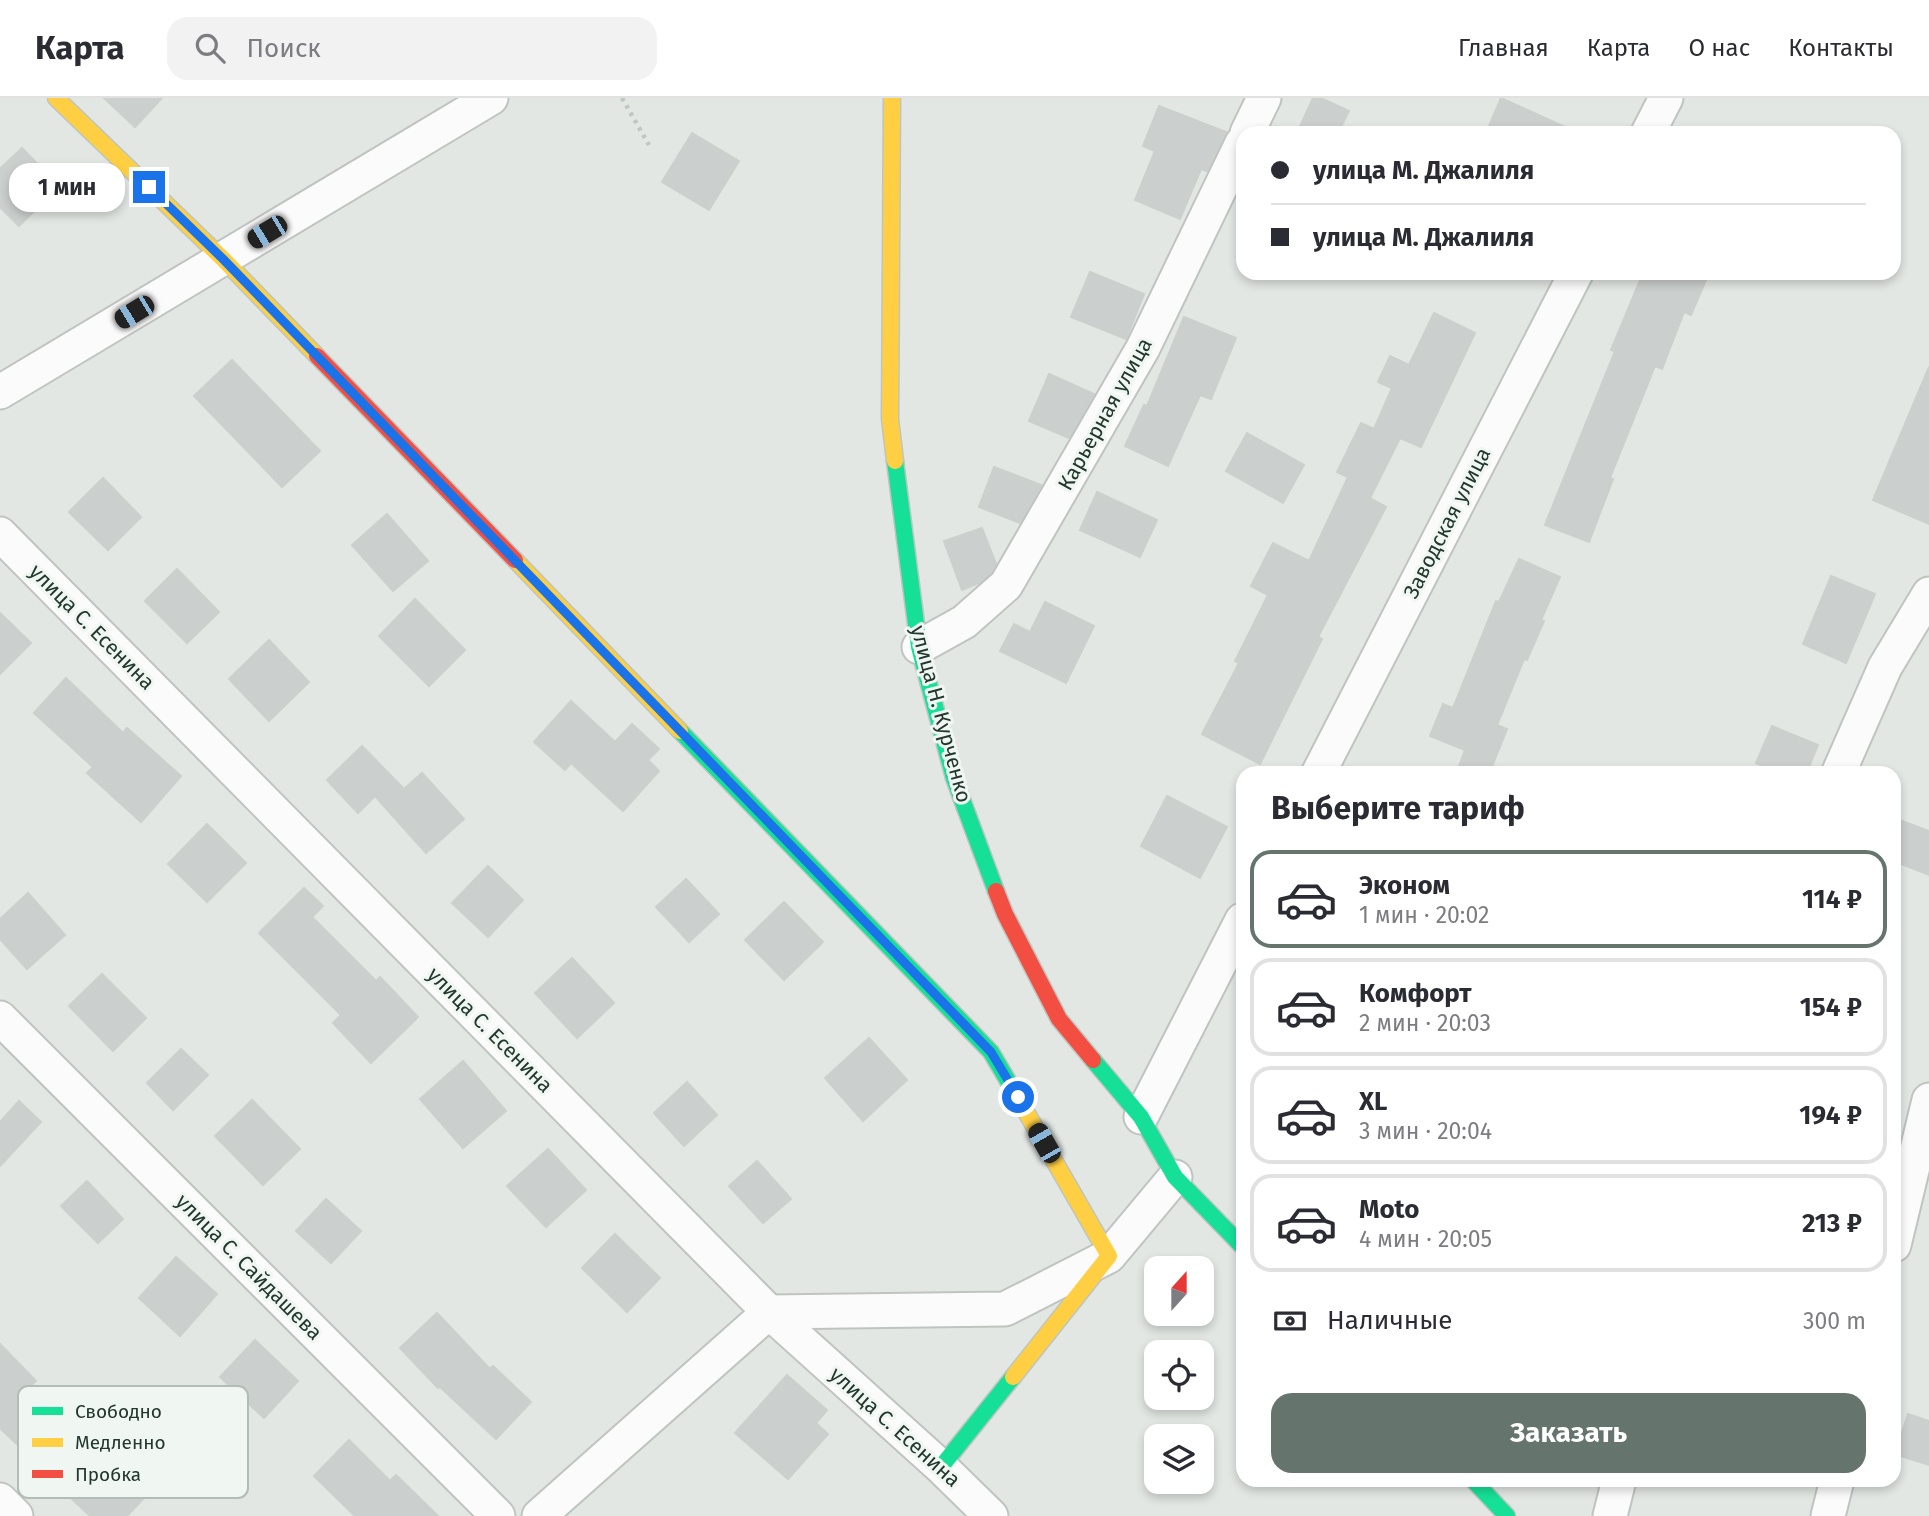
<!DOCTYPE html>
<html lang="ru">
<head>
<meta charset="utf-8">
<style>
  body { margin:0; font-family:"Fira Sans",sans-serif; background:#f2f2f3; color:#2b2b33; height:100vh; display:flex; flex-direction:column; font-size:26px; white-space:nowrap }
  * { box-sizing:border-box; margin:0 }
  p { font-size:23px; color:#7c7c81 }
  .icon { flex:none; width:38px; height:38px; fill:none; stroke:currentColor; stroke-width:2; stroke-linecap:round; stroke-linejoin:round }
  .map { position:relative; flex:1; overflow:hidden }
  .panel { position:absolute; left:1236px; top:668px; width:665px; height:721px; display:flex; flex-direction:column; background:#fff; border-radius:21px; box-shadow:0 4px 10px #0003 }
  .panel>* { flex:none }
  .banner { position:absolute; left:1236px; top:28px; width:665px; height:154px; border-radius:21px; box-shadow:0 4px 10px #0003; display:grid; align-content:center; height:154px; padding:0 35px; background:#fff }
  .needle { width:46px; rotate:21deg }
  .buttons { position:absolute; left:1144px; top:1158px; display:grid; gap:14px }
  .buttons a { display:grid; place-items:center; width:70px; height:70px; border-radius:14px; background:#fff; box-shadow:0 4px 10px #0003; font-size:35px }
  .end { position:absolute; width:32px; height:32px; margin:-16px; border:9px solid #1a73e8; background:#fff; box-shadow:0 0 0 4px #fff }
  .from { border-radius:50% }
  .bubble { position:absolute; height:49px; border-radius:21px; background:#fff; box-shadow:0 4px 10px #0003; font-size:23px; font-weight:700; line-height:49px; text-align:center }
  .car { position:absolute; width:21px; height:42px; margin:-21px -10px; border-radius:9px; box-shadow:0 0 5px 2px #0007; background:linear-gradient(#222 24%,#8ab4d8 0 40%,#222 0 76%,#8ab4d8 0 86%,#222 0) }
  .banner b { display:flex; align-items:center; gap:24px; height:66px; font-size:26px }
  .banner b+b { border-top:2px solid #e1e1e2 }
  .banner i { width:18px; height:18px; background:#2b2b33 }
  ul { padding:0; list-style:none }
  li { display:flex; align-items:center; gap:21px; height:98px; margin:0 14px 10px; padding:0 21px; border:4px solid #e1e1e2; border-radius:21px }
  li div { flex:1 }
  li b { display:block; font-size:26px }
  li em { font-style:normal; font-weight:700 }
  li.selected { border-color:#65756e }
  li>.icon { width:63px; height:63px; stroke-width:1.5 }
  h2 { padding:0 35px; font-size:32px; line-height:84px }
  .pay { display:flex; align-items:center; gap:18px; height:77px; padding:0 35px; font-size:26px }
  .pay p { margin-inline-start:auto }
  .button { display:flex; gap:14px; margin-top:auto; padding:14px 35px }
  .button a { flex:1; height:80px; border-radius:21px; background:#65756e; color:#fff; font-size:28px; font-weight:700; line-height:80px; text-align:center }
  header { display:flex; align-items:center; gap:42px; box-sizing:border-box; height:98px; padding:0 35px; background:#fff; border-bottom:2px solid #e1e1e2 }
  header strong { font-size:33px }
  nav { display:flex; gap:38px; margin-inline-start:auto; font-size:24px }
  .search { width:490px; height:63px; background:#f2f2f3; display:flex; align-items:center; gap:18px; box-sizing:border-box; padding:0 24px; border-radius:21px; color:#7c7c81; font-size:26px }
  .map>svg:first-child { display:block }
</style>
</head>
<body>
<header>
<strong>Карта</strong>
<div class="search"><svg class="icon" aria-label="search" viewBox="0 0 24 24"><circle cx="10" cy="10" r="6"/><path d="M15 15l6 6"/></svg>Поиск</div>
<nav><a>Главная</a><a>Карта</a><a>О нас</a><a>Контакты</a></nav>
</header>
<div class="map">
<svg width="1929" height="1418" viewBox="0 0 1929 1418">
  <rect width="100%" height="100%" fill="#e2e7e4"/>
  <g fill="#cbcfcd" stroke="#cbd0cd" stroke-width="2">
    <path d="M104 0H162L135 29Z"/>
    <path d="M1313 0H1321L1349 13 1338 35H1297Z"/>
    <path d="M1501 0 1578 35H1486Z"/>
    <path d="M1159 8 1226 34 1207 73 1201 71 1180 121 1135 102 1155 53 1143 48Z"/>
    <path d="M692 35 739 63 709 112 662 84Z"/>
    <path d="M22 50 59 88 19 128 0 109V71Z"/>
    <path d="M1090 174 1144 196 1126 241 1071 219Z"/>
    <path d="M1643 175H1709L1691 217 1684 214 1662 271 1655 268 1610 380 1613 381 1589 444 1545 427 1615 253 1611 252Z"/>
    <path d="M1434 215 1475 235 1421 349 1400 340 1370 400 1386 409 1318 539 1322 541 1260 666 1202 636 1239 565 1235 563 1268 497 1251 488 1273 445 1309 463 1348 379 1337 374 1361 325 1374 331 1392 290 1378 284 1390 258 1409 267Z"/>
    <path d="M1184 219 1236 240 1211 301 1200 297 1168 368 1125 348 1144 307 1147 308Z"/>
    <path d="M232 262 320 353 282 389 194 298Z"/>
    <path d="M1929 269V426L1873 402Z"/>
    <path d="M1049 276 1094 296 1069 340 1029 323Z"/>
    <path d="M1247 335 1304 367 1283 405 1226 373Z"/>
    <path d="M994 369 1041 387 1020 425 979 409Z"/>
    <path d="M103 380 141 419 108 452 69 414Z"/>
    <path d="M1097 394 1157 422 1140 459 1080 432Z"/>
    <path d="M387 416 428 463 393 493 352 447Z"/>
    <path d="M982 430 996 466 991 475 979 485 962 492 944 443Z"/>
    <path d="M1519 461 1560 479 1541 522 1544 523 1527 562 1524 561 1497 627 1507 631 1489 676H1456L1465 652 1430 638 1443 606 1453 610 1496 503 1499 504Z"/>
    <path d="M177 471 219 514 187 545 145 503Z"/>
    <path d="M1831 478 1875 496 1846 565 1803 546Z"/>
    <path d="M415 501 465 552 429 588 379 538Z"/>
    <path d="M1045 504 1094 528 1066 585 1000 553 1014 526 1030 534Z"/>
    <path d="M0 515 31 545 0 576Z"/>
    <path d="M269 542 309 584 269 623 229 581Z"/>
    <path d="M66 580 123 635 127 630 181 678 141 724 87 675 93 669 34 615Z"/>
    <path d="M571 603 615 644 632 626 659 651 648 662 659 673 623 713 571 665 565 672 534 644Z"/>
    <path d="M1772 628 1818 647 1806 676H1780L1756 665Z"/>
    <path d="M362 648 404 691 422 675 464 721 426 755 375 698 358 715 327 682Z"/>
    <path d="M1167 698 1227 729 1200 780 1141 748Z"/>
    <path d="M1894 720 1929 733V777L1894 763Z"/>
    <path d="M207 726 246 765 207 804 168 766Z"/>
    <path d="M488 768 523 802 488 839 452 805Z"/>
    <path d="M686 781 719 816 689 844 656 809Z"/>
    <path d="M304 790 323 808 312 819 376 883 380 879 418 919 371 965 333 925 341 917 259 835Z"/>
    <path d="M28 795 65 837 27 871 0 841V821Z"/>
    <path d="M784 804 823 844 784 882 745 842Z"/>
    <path d="M572 860 614 905 577 940 535 895Z"/>
    <path d="M102 876 146 920 113 953 69 908Z"/>
    <path d="M869 940 907 982 863 1023 825 980Z"/>
    <path d="M181 951 208 977 173 1012 147 985Z"/>
    <path d="M463 963 506 1013 463 1050 420 1001Z"/>
    <path d="M687 984 717 1017 684 1048 654 1015Z"/>
    <path d="M252 1002 300 1051 263 1087 215 1038Z"/>
    <path d="M19 1003 41 1024 0 1068V1024Z"/>
    <path d="M548 1051 586 1092 546 1129 507 1088Z"/>
    <path d="M757 1063 791 1101 763 1125 729 1088Z"/>
    <path d="M87 1083 123 1121 98 1145 61 1108Z"/>
    <path d="M326 1101 361 1133 331 1165 296 1133Z"/>
    <path d="M615 1136 660 1180 627 1214 582 1170Z"/>
    <path d="M176 1159 217 1196 180 1238 139 1200Z"/>
    <path d="M437 1215 490 1271 493 1268 531 1304 496 1341 440 1289 438 1290 400 1250Z"/>
    <path d="M255 1242 298 1283 264 1320 220 1279Z"/>
    <path d="M0 1246 36 1283 27 1291 144 1400 127 1418H90L72 1401 85 1387 50 1355 39 1367 0 1330Z"/>
    <path d="M787 1277 827 1312 816 1325 828 1336 788 1381 735 1335Z"/>
    <path d="M1908 1316 1929 1323V1367L1895 1356Z"/>
    <path d="M349 1342 390 1383 396 1377 438 1418H355L314 1378Z"/>
  </g>
  <g fill="none" stroke-linecap="round" stroke-linejoin="round">
    <defs>
      <g id="street">
        <path d="M1247 35 1264 0"/>
        <path d="M1648 35 1666 0"/>
        <path d="M0 294 491 0"/>
        <path d="M0 436 769 1214 941 1369 991 1418"/>
        <path d="M919 549 964 524 1006 487 1143 250 1242 45"/>
        <path d="M1318 676 1576 175"/>
        <path d="M1838 676 1885 569 1929 496"/>
        <path d="M0 920 498 1418"/>
        <path d="M1141 1019 1242 822"/>
        <path d="M1894 1147 1929 1002"/>
        <path d="M0 1402 16 1418"/>
        <path d="M539 1418 769 1214 1005 1211 1109 1158 1175 1079"/>
        <path d="M1610 1418 1619 1382"/>
        <path d="M1828 1418 1837 1382"/>
      </g>
      <g id="fast">
        <path d="M895 363 919 549 954 680 996 793"/>
        <path d="M680 633 991 954 1018 1000"/>
        <path d="M1093 962 1141 1019 1175 1079 1242 1148"/>
        <path d="M941 1369 1013 1279"/>
        <path d="M1473 1382 1507 1418"/>
      </g>
      <g id="slow">
        <path d="M56 0 223 161 317 258"/>
        <path d="M892 0 890 321 895 363"/>
        <path d="M515 462 680 633"/>
        <path d="M1013 1279 1109 1158 1018 1000"/>
      </g>
      <g id="jam">
        <path d="M317 258 515 462"/>
        <path d="M996 793 1005 816 1059 921 1093 962"/>
      </g>
    </defs>
    <use href="#street" stroke="#bfc4c1" stroke-width="37"/>
    <use href="#fast" stroke="#bec5c1" stroke-width="19"/>
    <use href="#slow" stroke="#bec5c1" stroke-width="19"/>
    <use href="#jam" stroke="#bec5c1" stroke-width="19"/>
    <path stroke="#bfc7c3" stroke-width="4.5" stroke-dasharray="3.5 5" stroke-linecap="butt" d="M622 0 649 47"/>
    <use href="#street" stroke="#fbfbfb" stroke-width="33"/>
    <use href="#fast" stroke="#16e098" stroke-width="16"/>
    <use href="#slow" stroke="#ffcf43" stroke-width="16"/>
    <use href="#jam" stroke="#f24e42" stroke-width="16"/>
  </g>
  <g fill="none" stroke-linecap="round" stroke-linejoin="round">
    <path stroke="#1a73e8" stroke-width="9" d="M149 89 223 161 991 954 1018 999"/>
  </g>
  <g text-anchor="middle" dominant-baseline="central" stroke-width="6" stroke-linejoin="round" paint-order="stroke">
    <g font-size="21" fill="#22372e" stroke="#f0f6f2">
      <text transform="translate(1105 316) rotate(-61)">Карьерная улица</text>
      <text transform="translate(1447 425) rotate(-63)">Заводская улица</text>
      <text transform="translate(92 529) rotate(45)">улица С. Есенина</text>
      <text transform="translate(941 616) rotate(75)">улица Н. Курченко</text>
      <text transform="translate(490 932) rotate(45)">улица С. Есенина</text>
      <text transform="translate(249 1169) rotate(45)">улица С. Сайдашева</text>
      <text transform="translate(895 1329) rotate(42)">улица С. Есенина</text>
    </g>
  </g>
  <rect x="18" y="1288" width="230" height="112" rx="10" fill="#f0f6f2" stroke="#b2bdb7" stroke-width="2"/>
  <rect x="32" y="1309" width="31" height="8" fill="#16e098"/>
  <rect x="32" y="1340" width="31" height="9" fill="#ffcf43"/>
  <rect x="32" y="1372" width="31" height="8" fill="#f24e42"/>
  <g font-size="19" fill="#22372e">
    <text x="75" y="1320">Свободно</text>
    <text x="75" y="1351">Медленно</text>
    <text x="75" y="1383">Пробка</text>
  </g>
</svg>
<div class="buttons">
<a><svg class="needle" viewBox="-14 -14 28 28"><path d="M0-13l5 13h-10z" fill="#e53935"/><path d="M0 13l5-13h-10z" fill="#7c7c81"/></svg></a>
<a><svg class="icon" aria-label="locate" viewBox="0 0 24 24"><circle cx="12" cy="12" r="6"/><path d="M12 2v4M12 18v4M2 12h4M18 12h4"/></svg></a>
<a><svg class="icon" aria-label="layers" viewBox="0 0 24 24"><path d="M12 4l9 5-9 5-9-5zM3 14l9 5 9-5"/></svg></a>
</div>
<i class="end from" style="left:1018px;top:999px"></i>
<i class="end" style="left:149px;top:89px"></i>
<div class="bubble" style="left:9px;top:65px;width:116px">1 мин</div>
<i class="car" style="left:267px;top:134px;rotate:239deg"></i>
<i class="car" style="left:134px;top:214px;rotate:239deg"></i>
<i class="car" style="left:1044px;top:1045px;rotate:330deg"></i>
<div class="banner">
<b><i class="from"></i>улица М. Джалиля</b>
<b><i></i>улица М. Джалиля</b>
</div>
<section class="panel">
<h2>Выберите тариф</h2>
<ul>
<li class="selected"><svg class="icon" aria-label="car" viewBox="0 0 24 24"><path d="M5 17H2v-5l4-1 3-4h7l3 4 3 1v5h-3M9 17h6M6 11h13"/><circle cx="7" cy="17" r="2"/><circle cx="17" cy="17" r="2"/></svg><div><b>Эконом</b><p>1 мин · 20:02</p></div><em>114 ₽</em></li>
<li><svg class="icon" aria-label="car" viewBox="0 0 24 24"><path d="M5 17H2v-5l4-1 3-4h7l3 4 3 1v5h-3M9 17h6M6 11h13"/><circle cx="7" cy="17" r="2"/><circle cx="17" cy="17" r="2"/></svg><div><b>Комфорт</b><p>2 мин · 20:03</p></div><em>154 ₽</em></li>
<li><svg class="icon" aria-label="car" viewBox="0 0 24 24"><path d="M5 17H2v-5l4-1 3-4h7l3 4 3 1v5h-3M9 17h6M6 11h13"/><circle cx="7" cy="17" r="2"/><circle cx="17" cy="17" r="2"/></svg><div><b>XL</b><p>3 мин · 20:04</p></div><em>194 ₽</em></li>
<li><svg class="icon" aria-label="car" viewBox="0 0 24 24"><path d="M5 17H2v-5l4-1 3-4h7l3 4 3 1v5h-3M9 17h6M6 11h13"/><circle cx="7" cy="17" r="2"/><circle cx="17" cy="17" r="2"/></svg><div><b>Moto</b><p>4 мин · 20:05</p></div><em>213 ₽</em></li>
</ul>
<div class="pay"><svg class="icon" aria-label="cash" viewBox="0 0 24 24"><path d="M3 7h18v10H3z"/><circle cx="12" cy="12" r="2"/></svg>Наличные<p>300 m</p></div>
<div class="button"><a>Заказать</a></div>
</section>
</div>
</body>
</html>
